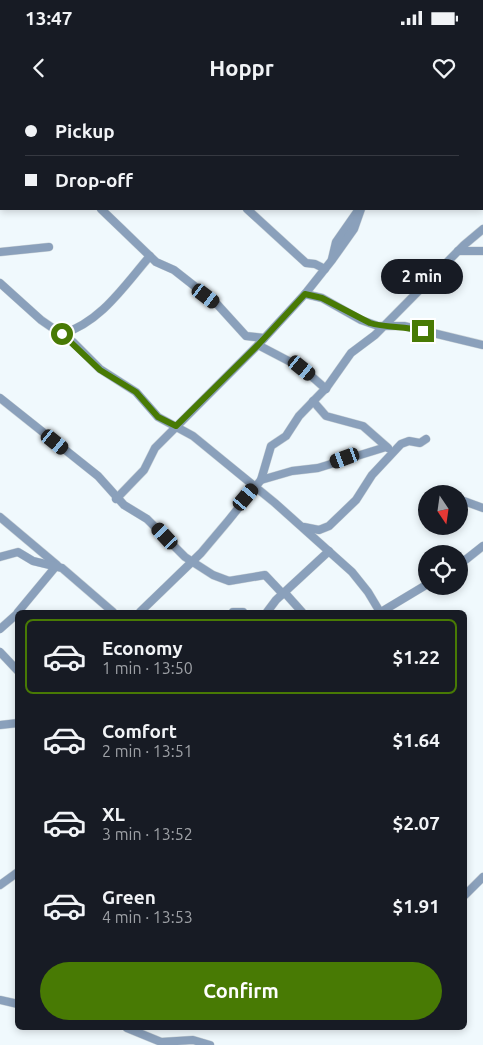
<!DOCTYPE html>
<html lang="en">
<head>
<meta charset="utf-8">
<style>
  body { margin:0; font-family:Ubuntu,sans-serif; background:#242831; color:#f1f3f6; height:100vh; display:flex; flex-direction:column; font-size:19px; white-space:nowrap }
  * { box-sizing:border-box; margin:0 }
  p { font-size:16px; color:#9ea1a6 }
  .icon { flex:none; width:28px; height:28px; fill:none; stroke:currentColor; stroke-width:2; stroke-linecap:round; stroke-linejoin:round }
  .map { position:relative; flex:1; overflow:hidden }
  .sheet { position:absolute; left:15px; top:510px; width:452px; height:420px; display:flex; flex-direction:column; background:#171b24; border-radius:8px; box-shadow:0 2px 8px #0003 }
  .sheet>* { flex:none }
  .banner { position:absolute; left:0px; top:0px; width:484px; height:110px; box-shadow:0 2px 8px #0003; display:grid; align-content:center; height:110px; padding:0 25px; background:#171b24 }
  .needle { width:32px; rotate:167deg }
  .tools { position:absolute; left:418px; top:385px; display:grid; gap:10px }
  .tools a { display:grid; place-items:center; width:50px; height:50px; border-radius:50%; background:#171b24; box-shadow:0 2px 8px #0003; font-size:25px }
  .end { position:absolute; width:22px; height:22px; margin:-11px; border:6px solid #487a04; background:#fff; box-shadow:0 0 0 2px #fff }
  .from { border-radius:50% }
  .bubble { position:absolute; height:35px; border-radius:18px; background:#171b24; box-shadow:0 2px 8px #0003; font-size:16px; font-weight:700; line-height:35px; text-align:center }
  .car { position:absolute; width:15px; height:30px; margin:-15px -8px; border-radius:6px; box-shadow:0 0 4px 1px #0007; background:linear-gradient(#222 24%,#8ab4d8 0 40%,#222 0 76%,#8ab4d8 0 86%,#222 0) }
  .banner b { display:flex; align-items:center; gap:18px; height:48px; font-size:19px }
  .banner b+b { border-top:1px solid #363941 }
  .banner i { width:12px; height:12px; background:#f1f3f6 }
  ul { padding:9px 0 0; list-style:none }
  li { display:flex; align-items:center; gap:15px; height:75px; margin:0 10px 8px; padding:0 15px; border:2px solid transparent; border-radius:8px }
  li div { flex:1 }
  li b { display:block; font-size:19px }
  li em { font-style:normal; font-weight:700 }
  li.current { border-color:#487a04 }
  li>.icon { width:45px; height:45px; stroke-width:1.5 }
  .cta { display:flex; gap:10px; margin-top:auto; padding:10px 25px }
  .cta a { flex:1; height:58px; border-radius:30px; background:#487a04; color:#fff; font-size:20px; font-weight:700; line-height:58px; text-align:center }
  .status { display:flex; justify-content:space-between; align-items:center; height:35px; padding:0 25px; background:#171b24; direction:ltr }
  .status svg { height:14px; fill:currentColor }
  header { display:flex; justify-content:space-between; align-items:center; height:65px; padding:0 25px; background:#171b24; font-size:22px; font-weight:700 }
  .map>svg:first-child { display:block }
</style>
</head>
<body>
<div class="status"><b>13:47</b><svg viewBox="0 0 49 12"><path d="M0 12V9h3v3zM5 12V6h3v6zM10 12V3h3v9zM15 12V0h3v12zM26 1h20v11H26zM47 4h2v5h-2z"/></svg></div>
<header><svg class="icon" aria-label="back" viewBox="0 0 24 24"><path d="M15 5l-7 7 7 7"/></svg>Hoppr<svg class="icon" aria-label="heart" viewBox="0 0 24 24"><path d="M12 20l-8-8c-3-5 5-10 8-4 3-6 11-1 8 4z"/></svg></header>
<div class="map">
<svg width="483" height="945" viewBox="0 0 483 945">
  <rect width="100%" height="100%" fill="#f0f9fd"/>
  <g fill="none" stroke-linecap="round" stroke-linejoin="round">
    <defs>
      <g id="minor">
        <path d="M119 0 121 1"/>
        <path d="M343 0 346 1"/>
        <path d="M96 1 97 0"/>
        <path d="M127 1 128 0"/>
        <path d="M141 1 144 0"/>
        <path d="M482 15H483"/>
        <path d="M0 98H1"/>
        <path d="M101 109 156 162 174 170 216 203 246 236 264 238"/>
        <path d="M247 109 306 163 315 164 325 169"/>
        <path d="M458 151H483"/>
        <path d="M0 152 49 147"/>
        <path d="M332 159 336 142 359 109"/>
        <path d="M0 183 41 220 73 242 100 269 136 292 158 317 193 336 275 403 352 472 368 492 380 512"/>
        <path d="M305 194 322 198 361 220 378 226H404L483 245"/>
        <path d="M62 234C101 222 124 186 150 156"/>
        <path d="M258 245 302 268 326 289"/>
        <path d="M0 298 98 376 124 405 147 419 185 457 213 475 229 481 265 475 283 494"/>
        <path d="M313 301 326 316 363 326 388 348"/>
        <path d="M261 380 292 371 318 368 386 347"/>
        <path d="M116 399 144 370 155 348 258 245 305 194 332 160 354 129 361 109"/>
        <path d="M461 400 483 408"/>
        <path d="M0 417 57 465 18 512"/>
        <path d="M304 427 319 430 329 426 356 400 372 375 401 344 409 341 420 343 426 339"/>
        <path d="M0 457 18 452 33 461 62 468 113 512"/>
        <path d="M459 465 483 446"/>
        <path d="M285 493 302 512"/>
        <path d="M140 512 201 453 228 421 261 380 271 346 286 336 299 316 327 287 351 253 375 235 464 145 483 129"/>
        <path d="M233 512H243"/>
        <path d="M267 512 276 500 329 451"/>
        <path d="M381 512 426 485"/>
        <path d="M0 529 18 513"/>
        <path d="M0 552 18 571"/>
        <path d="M0 625 18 623"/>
        <path d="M0 785 18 772"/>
        <path d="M465 795 483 777"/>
        <path d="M0 900 18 904"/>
        <path d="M127 928 161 942 193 940 210 945"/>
      </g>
    </defs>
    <use href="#minor" stroke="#cdd5d9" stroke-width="9"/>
    <use href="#minor" stroke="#8aa0bb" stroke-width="8"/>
  </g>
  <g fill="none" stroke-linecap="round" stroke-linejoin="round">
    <path stroke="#487a04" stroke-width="6" d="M62 234 100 270 136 292 158 317 176 326 258 245 305 194 322 198 370 223C386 228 404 226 423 231"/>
  </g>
</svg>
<div class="tools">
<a><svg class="needle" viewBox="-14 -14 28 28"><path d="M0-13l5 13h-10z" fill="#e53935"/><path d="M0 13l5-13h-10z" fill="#9ea1a6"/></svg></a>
<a><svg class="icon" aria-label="locate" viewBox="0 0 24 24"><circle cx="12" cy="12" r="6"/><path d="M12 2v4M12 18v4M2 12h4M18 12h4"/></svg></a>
</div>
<i class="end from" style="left:62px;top:234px"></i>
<i class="end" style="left:423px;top:231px"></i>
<div class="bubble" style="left:381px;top:159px;width:82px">2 min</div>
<i class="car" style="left:206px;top:196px;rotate:127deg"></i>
<i class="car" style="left:302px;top:268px;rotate:129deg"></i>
<i class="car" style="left:55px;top:342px;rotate:129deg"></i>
<i class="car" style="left:345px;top:358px;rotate:250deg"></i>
<i class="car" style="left:246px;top:397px;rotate:40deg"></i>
<i class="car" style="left:165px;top:436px;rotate:317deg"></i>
<div class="banner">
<b><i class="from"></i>Pickup</b>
<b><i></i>Drop-off</b>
</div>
<section class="sheet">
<ul>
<li class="current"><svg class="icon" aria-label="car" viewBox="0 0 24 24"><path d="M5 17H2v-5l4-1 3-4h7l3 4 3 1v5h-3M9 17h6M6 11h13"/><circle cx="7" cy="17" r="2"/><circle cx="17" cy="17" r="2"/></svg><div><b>Economy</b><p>1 min · 13:50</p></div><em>$1.22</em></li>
<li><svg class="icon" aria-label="car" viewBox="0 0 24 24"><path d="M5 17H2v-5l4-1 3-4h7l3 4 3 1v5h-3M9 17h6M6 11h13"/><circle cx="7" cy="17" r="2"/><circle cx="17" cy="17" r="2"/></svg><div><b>Comfort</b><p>2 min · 13:51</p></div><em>$1.64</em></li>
<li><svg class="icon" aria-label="car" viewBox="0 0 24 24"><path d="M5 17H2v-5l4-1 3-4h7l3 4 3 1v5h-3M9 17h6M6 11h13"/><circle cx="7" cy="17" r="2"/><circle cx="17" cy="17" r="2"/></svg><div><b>XL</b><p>3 min · 13:52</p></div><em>$2.07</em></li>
<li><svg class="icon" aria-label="car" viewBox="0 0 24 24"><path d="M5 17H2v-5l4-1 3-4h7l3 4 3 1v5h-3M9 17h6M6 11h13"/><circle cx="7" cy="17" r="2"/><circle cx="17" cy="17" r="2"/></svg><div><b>Green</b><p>4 min · 13:53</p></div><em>$1.91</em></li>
</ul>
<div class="cta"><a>Confirm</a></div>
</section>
</div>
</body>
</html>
